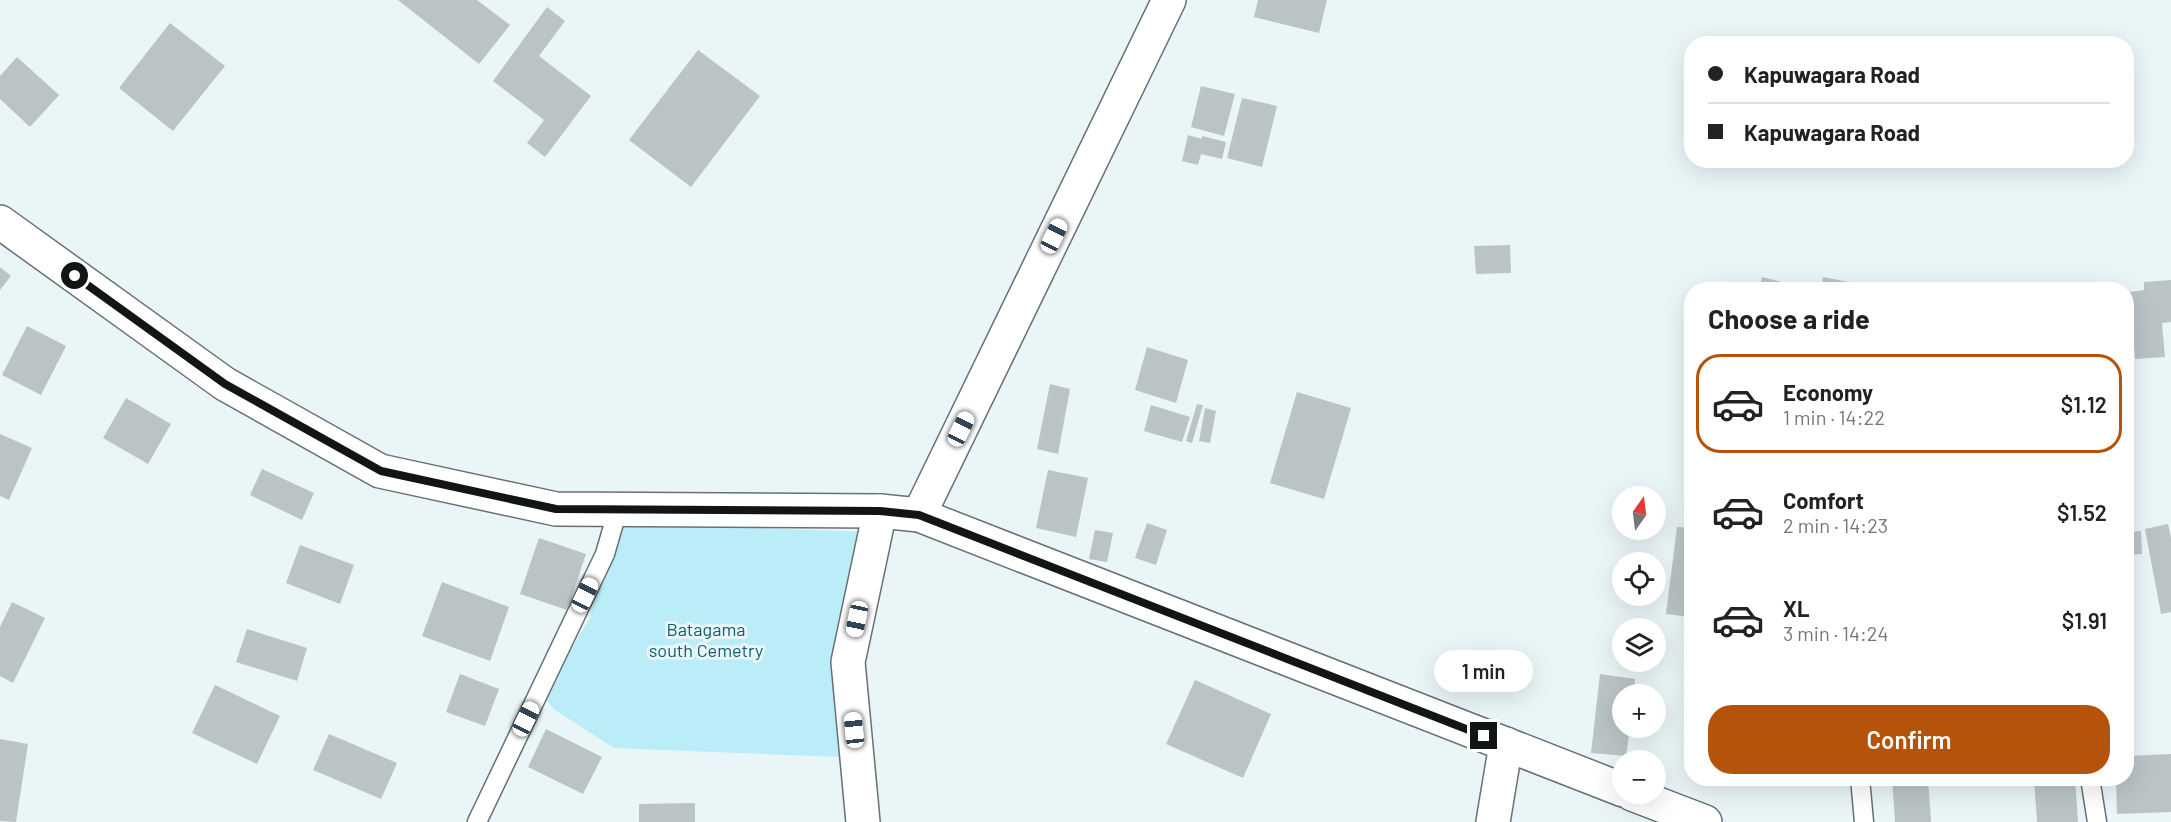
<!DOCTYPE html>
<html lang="en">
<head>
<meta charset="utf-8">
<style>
  body { margin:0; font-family:Barlow,sans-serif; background:#f6f6f6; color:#222; height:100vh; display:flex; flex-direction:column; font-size:22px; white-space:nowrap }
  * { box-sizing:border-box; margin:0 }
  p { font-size:20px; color:#767676 }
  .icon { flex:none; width:33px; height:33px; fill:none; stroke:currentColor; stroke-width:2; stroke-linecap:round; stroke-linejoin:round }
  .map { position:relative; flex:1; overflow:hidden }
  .drawer { position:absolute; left:1684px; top:282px; width:450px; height:504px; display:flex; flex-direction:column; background:#fff; border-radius:24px; box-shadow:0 6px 24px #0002 }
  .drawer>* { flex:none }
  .hud { position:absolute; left:1684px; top:36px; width:450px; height:132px; border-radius:24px; box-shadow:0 6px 24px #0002; display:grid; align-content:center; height:132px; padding:0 24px; background:#fff }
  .needle { width:39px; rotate:14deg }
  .tools { position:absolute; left:1612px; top:486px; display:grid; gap:12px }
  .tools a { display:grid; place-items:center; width:54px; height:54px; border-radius:50%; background:#fff; box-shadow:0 6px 24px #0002; font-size:30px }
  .end { position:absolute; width:27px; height:27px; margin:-14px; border:8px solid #111516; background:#fff; box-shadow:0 0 0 3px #fff }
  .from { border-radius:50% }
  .bubble { position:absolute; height:42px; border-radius:21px; background:#fff; box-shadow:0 6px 24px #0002; font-size:20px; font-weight:600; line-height:42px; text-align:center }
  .car { position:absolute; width:18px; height:36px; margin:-18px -9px; border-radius:8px; box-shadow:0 0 4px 2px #0007; background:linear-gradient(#fff 24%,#345 0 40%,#fff 0 76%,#345 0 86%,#fff 0) }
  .hud b { display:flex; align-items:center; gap:21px; height:57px; font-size:22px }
  .hud b+b { border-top:2px solid #e0e0e0 }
  .hud i { width:15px; height:15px; background:#222 }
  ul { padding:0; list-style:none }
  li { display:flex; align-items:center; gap:18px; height:99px; margin:0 12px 9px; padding:0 12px; border:3px solid transparent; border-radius:24px }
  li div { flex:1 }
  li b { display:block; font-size:22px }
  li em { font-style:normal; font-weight:600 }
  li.selected { border-color:#b45309 }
  li>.icon { width:54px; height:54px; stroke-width:1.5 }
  h2 { padding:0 24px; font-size:27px; line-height:72px }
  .primary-button { display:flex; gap:12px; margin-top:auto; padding:12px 24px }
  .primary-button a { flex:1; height:69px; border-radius:24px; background:#b45309; color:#fff; font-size:24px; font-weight:600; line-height:69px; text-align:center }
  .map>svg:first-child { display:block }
</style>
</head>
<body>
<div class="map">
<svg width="2171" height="822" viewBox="0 0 2171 822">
  <rect width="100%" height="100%" fill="#eaf5f7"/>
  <path fill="#bbedf8" d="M613 523 871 532 839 757 614 748 555 710 543 696 590 618Z"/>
  <g fill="#bac4c6">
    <path d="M398 0H477L510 25 479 64Z"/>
    <path d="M1258 0H1327L1319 33 1254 17Z"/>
    <path d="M547 7 565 21 539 56 591 96 545 157 527 143 544 120 493 81Z"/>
    <path d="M170 23 225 66 173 131 119 88Z"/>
    <path d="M698 50 760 96 691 187 629 140Z"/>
    <path d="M17 57 59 95 30 127 0 99V76Z"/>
    <path d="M1201 86 1235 94 1224 136 1191 127Z"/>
    <path d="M1242 98 1277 106 1262 167 1227 158Z"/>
    <path d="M1188 135 1202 139V136L1226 142 1222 159 1201 154 1198 165 1182 161Z"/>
    <path d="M1510 245 1511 273 1476 274 1474 246Z"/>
    <path d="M0 267 11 276 0 290Z"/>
    <path d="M1762 277 1802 287V290H1759Z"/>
    <path d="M1823 277 1864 285 1863 290H1821Z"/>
    <path d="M2171 280V322L2162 323 2165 357 2135 359 2130 292 2144 290V282Z"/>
    <path d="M27 326 66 346 41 395 2 375Z"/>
    <path d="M1147 347 1188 360 1176 403 1135 390Z"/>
    <path d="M1050 384 1070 389 1058 454 1037 449Z"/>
    <path d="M1297 392 1351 408 1324 499 1270 483Z"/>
    <path d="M126 398 171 424 148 464 103 438Z"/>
    <path d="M1197 404 1203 405 1192 443 1186 441Z"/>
    <path d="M1151 405 1190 417 1182 442 1144 431Z"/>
    <path d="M1205 408 1216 411 1210 443 1199 441Z"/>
    <path d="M0 434 32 448 9 500 0 496Z"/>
    <path d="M262 469 314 493 302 520 250 495Z"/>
    <path d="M1048 470 1088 478 1076 537 1036 528Z"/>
    <path d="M1147 523 1167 530 1156 565 1135 558Z"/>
    <path d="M2168 524 2171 538V612L2161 614 2145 529Z"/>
    <path d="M1677 527 1692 528V617L1666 614Z"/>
    <path d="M1095 530 1113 533 1107 562 1089 559Z"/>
    <path d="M2141 531 2142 554 2127 555V532Z"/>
    <path d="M539 538 586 554 567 610 520 594Z"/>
    <path d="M300 545 354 565 340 604 286 583Z"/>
    <path d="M442 582 509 607 490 661 422 636Z"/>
    <path d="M12 602 45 618 13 683 0 676V627Z"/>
    <path d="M247 629 307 648 297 681 236 662Z"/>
    <path d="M460 674 499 689 485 726 446 712Z"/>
    <path d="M1600 674 1635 679 1634 694H1623V728H1630L1626 756 1591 753Z"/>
    <path d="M1195 680 1271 714 1243 778 1166 744Z"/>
    <path d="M215 685 280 716 257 764 192 733Z"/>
    <path d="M546 729 602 757 583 794 528 767Z"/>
    <path d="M329 734 397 763 381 799 313 770Z"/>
    <path d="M0 739 28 744 16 822 0 821Z"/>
    <path d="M2171 754V812L2117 814 2116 778H2127V756Z"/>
    <path d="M1892 778H1928L1931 822H1895Z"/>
    <path d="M2034 778H2075L2078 822H2037Z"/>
    <path d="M695 803V822H639V804Z"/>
  </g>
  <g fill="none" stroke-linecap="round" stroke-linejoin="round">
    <defs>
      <g id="lane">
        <path d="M1860 778 1864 822"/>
        <path d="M2090 778 2097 822"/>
        <path d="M477 822 605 554 618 509"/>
      </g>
      <g id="street">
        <path d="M919 515 1169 0"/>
        <path d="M863 822 848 662 880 511"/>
        <path d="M1493 822 1506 744"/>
      </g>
      <g id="secondary">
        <path d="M0 222 225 384 380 471 556 509 880 511 919 515 1623 790"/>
        <path d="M1632 794 1705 822"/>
      </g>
    </defs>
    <use href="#lane" stroke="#677072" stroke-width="21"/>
    <use href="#street" stroke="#677072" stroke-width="36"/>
    <use href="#secondary" stroke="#677072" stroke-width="36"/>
    <use href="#lane" stroke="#fff" stroke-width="18"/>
    <use href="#street" stroke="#fff" stroke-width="33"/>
    <use href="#secondary" stroke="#fff" stroke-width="33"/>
  </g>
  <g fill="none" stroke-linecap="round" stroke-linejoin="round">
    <path stroke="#111516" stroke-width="8" d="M75 276 225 384 381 471 556 509 880 511 919 515 1484 736"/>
  </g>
  <g text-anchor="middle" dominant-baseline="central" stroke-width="6" stroke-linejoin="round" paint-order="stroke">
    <g font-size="18" fill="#0a6170" stroke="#eaf5f7">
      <text x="706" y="629">Batagama<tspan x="706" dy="21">south Cemetry</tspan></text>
    </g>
  </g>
</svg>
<div class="tools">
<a><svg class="needle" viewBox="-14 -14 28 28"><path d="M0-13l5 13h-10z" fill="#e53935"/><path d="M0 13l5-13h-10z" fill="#767676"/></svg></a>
<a><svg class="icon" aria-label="locate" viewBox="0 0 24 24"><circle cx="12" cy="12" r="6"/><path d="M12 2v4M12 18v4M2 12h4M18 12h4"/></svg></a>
<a><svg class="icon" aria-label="layers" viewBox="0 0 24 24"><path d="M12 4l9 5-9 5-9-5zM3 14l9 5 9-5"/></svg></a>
<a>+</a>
<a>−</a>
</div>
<i class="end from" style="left:75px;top:276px"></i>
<i class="end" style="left:1484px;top:736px"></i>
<div class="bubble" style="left:1434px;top:650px;width:99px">1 min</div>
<i class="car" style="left:1054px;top:236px;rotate:26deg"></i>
<i class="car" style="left:961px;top:429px;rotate:26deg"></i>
<i class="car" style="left:585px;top:595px;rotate:26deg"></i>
<i class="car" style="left:857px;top:619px;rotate:192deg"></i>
<i class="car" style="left:526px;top:719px;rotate:26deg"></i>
<i class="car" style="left:854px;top:730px;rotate:354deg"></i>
<div class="hud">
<b><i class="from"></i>Kapuwagara Road</b>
<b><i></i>Kapuwagara Road</b>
</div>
<section class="drawer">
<h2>Choose a ride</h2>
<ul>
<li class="selected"><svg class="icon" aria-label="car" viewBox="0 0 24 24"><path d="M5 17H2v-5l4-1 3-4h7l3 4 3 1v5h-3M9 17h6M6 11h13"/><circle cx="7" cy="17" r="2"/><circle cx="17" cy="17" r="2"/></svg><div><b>Economy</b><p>1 min · 14:22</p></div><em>$1.12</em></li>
<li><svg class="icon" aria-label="car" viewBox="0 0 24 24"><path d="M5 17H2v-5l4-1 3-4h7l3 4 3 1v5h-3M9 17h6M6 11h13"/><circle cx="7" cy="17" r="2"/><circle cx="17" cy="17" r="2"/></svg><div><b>Comfort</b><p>2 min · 14:23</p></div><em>$1.52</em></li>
<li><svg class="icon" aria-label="car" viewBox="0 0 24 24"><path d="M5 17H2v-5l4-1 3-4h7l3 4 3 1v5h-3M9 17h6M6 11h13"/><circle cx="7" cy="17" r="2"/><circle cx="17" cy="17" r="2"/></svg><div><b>XL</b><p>3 min · 14:24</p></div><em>$1.91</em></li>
</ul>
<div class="primary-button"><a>Confirm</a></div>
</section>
</div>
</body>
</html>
